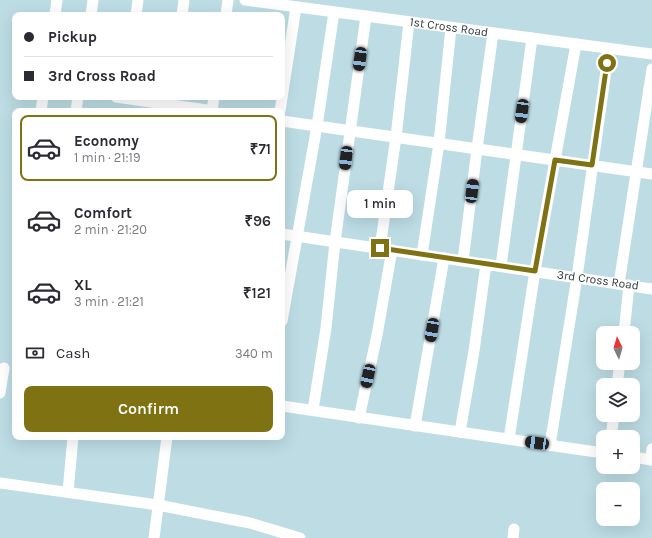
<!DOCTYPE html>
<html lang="en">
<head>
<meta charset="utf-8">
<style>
  body { margin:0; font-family:Karla,sans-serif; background:#f2f2f3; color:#2b2b33; height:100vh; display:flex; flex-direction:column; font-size:15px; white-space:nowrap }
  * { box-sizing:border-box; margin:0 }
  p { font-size:13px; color:#7c7c81 }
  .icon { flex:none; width:22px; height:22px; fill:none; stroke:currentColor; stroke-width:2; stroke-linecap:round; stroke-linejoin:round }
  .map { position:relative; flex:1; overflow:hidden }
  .panel { position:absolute; left:12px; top:108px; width:273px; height:332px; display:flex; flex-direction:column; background:#fff; border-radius:8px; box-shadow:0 4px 16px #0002 }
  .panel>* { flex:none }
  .guide { position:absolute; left:12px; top:12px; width:273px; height:88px; border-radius:8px; box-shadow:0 4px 16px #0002; display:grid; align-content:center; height:88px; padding:0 12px; background:#fff }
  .needle { width:26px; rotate:355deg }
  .controls { position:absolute; left:596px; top:326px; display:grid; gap:8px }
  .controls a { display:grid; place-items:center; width:44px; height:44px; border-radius:8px; background:#fff; box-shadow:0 4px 16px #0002; font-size:20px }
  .end { position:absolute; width:18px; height:18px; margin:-9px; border:5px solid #7f7213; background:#fff; box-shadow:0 0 0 2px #fff }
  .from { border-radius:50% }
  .bubble { position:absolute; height:28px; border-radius:8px; background:#fff; box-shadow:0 4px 16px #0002; font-size:13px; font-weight:600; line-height:28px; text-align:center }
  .car { position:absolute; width:12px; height:24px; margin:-12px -6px; border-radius:5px; box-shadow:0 0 3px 1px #0007; background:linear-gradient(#222 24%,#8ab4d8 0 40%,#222 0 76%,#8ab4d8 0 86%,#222 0) }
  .guide b { display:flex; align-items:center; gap:14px; height:38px; font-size:15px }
  .guide b+b { border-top:1px solid #e1e1e2 }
  .guide i { width:10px; height:10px; background:#2b2b33 }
  ul { padding:7px 0 0; list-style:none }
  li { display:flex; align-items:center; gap:12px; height:66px; margin:0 8px 6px; padding:0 4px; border:2px solid transparent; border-radius:8px }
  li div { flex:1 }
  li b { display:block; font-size:15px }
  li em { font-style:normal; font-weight:600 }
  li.active { border-color:#7f7213 }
  li>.icon { width:36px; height:36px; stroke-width:1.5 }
  .pay { display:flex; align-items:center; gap:10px; height:44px; padding:0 12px; font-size:15px }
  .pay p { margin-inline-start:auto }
  .action { display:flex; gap:8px; margin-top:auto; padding:8px 12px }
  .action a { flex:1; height:46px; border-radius:8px; background:#7f7213; color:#fff; font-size:16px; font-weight:600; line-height:46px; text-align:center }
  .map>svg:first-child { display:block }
</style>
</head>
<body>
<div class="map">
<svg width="652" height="538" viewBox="0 0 652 538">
  <rect width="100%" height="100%" fill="#d1e7ed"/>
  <path fill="#bddce4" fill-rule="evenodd" d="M0 0H652V538H0ZM15 15H282V97H15ZM15 111H282V437H15ZM603 333H633V363H603ZM603 385H633V415H603ZM603 437H633V467H603ZM603 489H633V519H603Z"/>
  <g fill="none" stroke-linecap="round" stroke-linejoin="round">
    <g stroke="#fff" stroke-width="11">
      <path d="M245 0 652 54"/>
      <path d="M55 15 57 0"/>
      <path d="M91 15 93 0"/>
      <path d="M136 15 138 0"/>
      <path d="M182 15 184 0"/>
      <path d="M226 15 228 0"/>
      <path d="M116 97 214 111"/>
      <path d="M41 111 43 97"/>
      <path d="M76 111 78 97"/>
      <path d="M212 111 214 97"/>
      <path d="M280 111 296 7"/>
      <path d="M282 121 652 174"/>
      <path d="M282 234 652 289"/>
      <path d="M380 248 396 137 409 22"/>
      <path d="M422 255 439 143 451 28"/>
      <path d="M463 261 477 149 493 33"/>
      <path d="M501 266 532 38"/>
      <path d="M619 284 652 69"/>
      <path d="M282 321 317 126 334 12"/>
      <path d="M624 333 629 285"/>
      <path d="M617 385 620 363"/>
      <path d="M0 393 4 368"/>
      <path d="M282 406 603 453"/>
      <path d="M313 410 326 328 335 242 366 16"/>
      <path d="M359 418 377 335 392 250"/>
      <path d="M415 426 444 258"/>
      <path d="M460 432 474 351 486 264"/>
      <path d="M611 437 614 415"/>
      <path d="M509 439 535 271 576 44"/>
      <path d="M550 445 577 277 609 49"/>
      <path d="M633 457 652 460"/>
      <path d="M651 460 652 449"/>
      <path d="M0 483 158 505 250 523 300 538"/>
      <path d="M68 492 73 437"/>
      <path d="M154 538 167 437"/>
      <path d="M513 538 514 529"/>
    </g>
  </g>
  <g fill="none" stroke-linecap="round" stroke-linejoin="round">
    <path stroke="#7f7213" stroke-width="5" d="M380 248 535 271 555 160 592 165 607 63"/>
  </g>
  <g text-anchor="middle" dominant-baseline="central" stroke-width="3" stroke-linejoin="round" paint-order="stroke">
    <g font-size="12" fill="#2f383a" stroke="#fff">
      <text transform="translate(449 27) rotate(8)">1st Cross Road</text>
      <text transform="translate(598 280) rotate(8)">3rd Cross Road</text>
    </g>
  </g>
</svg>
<div class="controls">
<a><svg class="needle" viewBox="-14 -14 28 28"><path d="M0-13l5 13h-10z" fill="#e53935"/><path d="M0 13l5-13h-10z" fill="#7c7c81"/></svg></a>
<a><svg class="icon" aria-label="layers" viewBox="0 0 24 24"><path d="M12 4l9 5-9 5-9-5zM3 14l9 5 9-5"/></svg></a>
<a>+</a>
<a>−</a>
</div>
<i class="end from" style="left:607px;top:63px"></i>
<i class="end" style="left:380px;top:248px"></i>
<div class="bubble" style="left:347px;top:190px;width:66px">1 min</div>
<i class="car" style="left:360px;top:59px;rotate:188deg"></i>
<i class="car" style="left:522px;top:111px;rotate:188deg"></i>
<i class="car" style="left:346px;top:158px;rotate:187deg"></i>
<i class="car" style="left:472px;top:191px;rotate:7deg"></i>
<i class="car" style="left:432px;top:330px;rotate:190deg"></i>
<i class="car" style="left:368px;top:376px;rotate:192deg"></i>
<i class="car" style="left:537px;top:443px;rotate:278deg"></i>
<div class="guide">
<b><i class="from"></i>Pickup</b>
<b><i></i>3rd Cross Road</b>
</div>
<section class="panel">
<ul>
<li class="active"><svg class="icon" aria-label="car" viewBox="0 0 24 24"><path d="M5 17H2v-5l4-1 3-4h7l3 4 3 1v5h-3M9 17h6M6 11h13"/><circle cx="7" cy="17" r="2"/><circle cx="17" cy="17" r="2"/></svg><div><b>Economy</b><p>1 min · 21:19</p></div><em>₹71</em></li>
<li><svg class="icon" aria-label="car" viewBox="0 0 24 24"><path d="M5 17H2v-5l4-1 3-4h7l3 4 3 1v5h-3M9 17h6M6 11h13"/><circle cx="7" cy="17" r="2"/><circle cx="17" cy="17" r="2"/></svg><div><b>Comfort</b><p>2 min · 21:20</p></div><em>₹96</em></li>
<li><svg class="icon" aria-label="car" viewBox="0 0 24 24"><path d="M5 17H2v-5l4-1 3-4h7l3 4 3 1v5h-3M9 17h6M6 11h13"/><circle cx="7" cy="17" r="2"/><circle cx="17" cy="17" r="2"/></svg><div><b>XL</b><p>3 min · 21:21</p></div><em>₹121</em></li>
</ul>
<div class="pay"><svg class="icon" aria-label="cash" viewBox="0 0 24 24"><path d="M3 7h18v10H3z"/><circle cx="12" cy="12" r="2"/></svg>Cash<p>340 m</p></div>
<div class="action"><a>Confirm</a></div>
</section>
</div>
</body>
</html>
